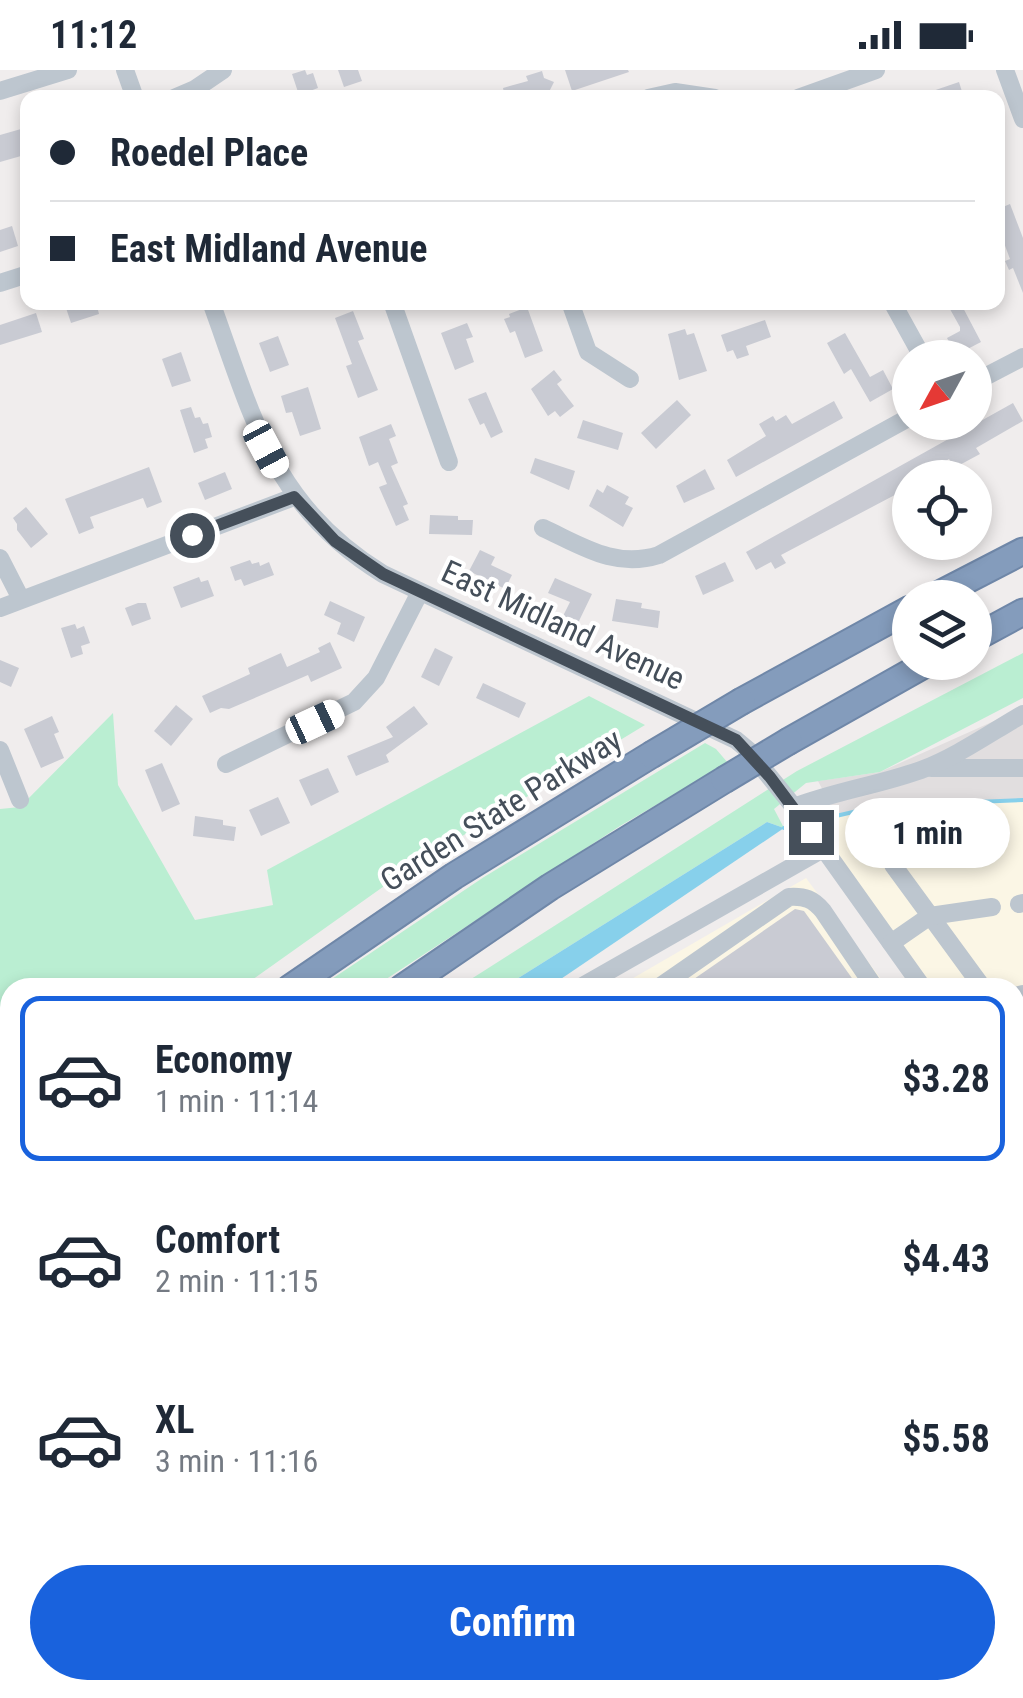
<!DOCTYPE html>
<html lang="en">
<head>
<meta charset="utf-8">
<style>
  body { margin:0; font-family:"Roboto Condensed",sans-serif; background:#f6f6f7; color:#1f2937; height:100vh; display:flex; flex-direction:column; font-size:38px; white-space:nowrap }
  * { box-sizing:border-box; margin:0 }
  p { font-size:32px; color:#747a83 }
  .icon { flex:none; width:55px; height:55px; fill:none; stroke:currentColor; stroke-width:2; stroke-linecap:round; stroke-linejoin:round }
  .map { position:relative; flex:1; overflow:hidden }
  .sheet { position:absolute; left:0px; top:908px; width:1025px; height:722px; display:flex; flex-direction:column; background:#fff; border-radius:30px 30px 0 0; box-shadow:0 5px 15px #0003 }
  .sheet>* { flex:none }
  .guide { position:absolute; left:20px; top:20px; width:985px; height:220px; border-radius:20px; box-shadow:0 5px 15px #0003; display:grid; align-content:center; height:220px; padding:0 30px; background:#fff }
  .needle { width:65px; rotate:230deg }
  .tools { position:absolute; left:892px; top:270px; display:grid; gap:20px }
  .tools a { display:grid; place-items:center; width:100px; height:100px; border-radius:50%; background:#fff; box-shadow:0 5px 15px #0003; font-size:50px }
  .end { position:absolute; width:45px; height:45px; margin:-22px; border:12px solid #454f5a; background:#fff; box-shadow:0 0 0 5px #fff }
  .from { border-radius:50% }
  .bubble { position:absolute; height:70px; border-radius:35px; background:#fff; box-shadow:0 5px 15px #0003; font-size:32px; font-weight:700; line-height:70px; text-align:center }
  .car { position:absolute; width:30px; height:60px; margin:-30px -15px; border-radius:12px; box-shadow:0 0 8px 2px #0007; background:linear-gradient(#fff 24%,#345 0 40%,#fff 0 76%,#345 0 86%,#fff 0) }
  .guide b { display:flex; align-items:center; gap:35px; height:95px; font-size:38px }
  .guide b+b { border-top:2px solid #e0e1e3 }
  .guide i { width:25px; height:25px; background:#1f2937 }
  ul { padding:18px 0 0; list-style:none }
  li { display:flex; align-items:center; gap:30px; height:165px; margin:0 20px 15px; padding:0 10px; border:5px solid transparent; border-radius:20px }
  li div { flex:1 }
  li b { display:block; font-size:38px }
  li em { font-style:normal; font-weight:700 }
  li.current { border-color:#1962dd }
  li>.icon { width:90px; height:90px; stroke-width:1.5 }
  .primary-button { display:flex; gap:20px; margin-top:auto; padding:20px 30px }
  .primary-button a { flex:1; height:115px; border-radius:60px; background:#1962dd; color:#fff; font-size:40px; font-weight:700; line-height:115px; text-align:center }
  .status { display:flex; justify-content:space-between; align-items:center; height:70px; padding:0 50px; background:#fff; direction:ltr }
  .status svg { height:28px; fill:currentColor }
  .map>svg:first-child { display:block }
</style>
</head>
<body>
<div class="status"><b>11:12</b><svg viewBox="0 0 49 12"><path d="M0 12V9h3v3zM5 12V6h3v6zM10 12V3h3v9zM15 12V0h3v12zM26 1h20v11H26zM47 4h2v5h-2z"/></svg></div>
<div class="map">
<svg width="1023" height="1628" viewBox="0 0 1023 1628">
  <rect width="100%" height="100%" fill="#f0eded"/>
  <g fill="#fbf6e5">
    <path d="M1023 729V1144L1015 1098V918L923 917 811 762 836 745 879 736Z"/>
    <path d="M806 808 887 917 616 918Z"/>
    <path d="M10 1355V1503L0 1486V1364Z"/>
    <path d="M0 1525 10 1539V1620H58L62 1628H0Z"/>
    <path d="M79 1620H234L231 1628H84Z"/>
    <path d="M341 1620H1009V1628H346Z"/>
  </g>
  <path fill="#e1dedf" d="M1023 638V729L879 736 836 745 818 711 880 702Z"/>
  <g fill="#baeed2">
    <path d="M1023 583V628L880 702 806 713 774 739 784 758 767 752 504 917 457 918 797 701Z"/>
    <path d="M589 626 645 655 411 797 242 917 10 918V1088L0 1096V739L20 737 113 643 118 715 195 850 273 835 267 800Z"/>
    <path d="M705 673 716 679 728 693 620 756 374 917H320L484 807Z"/>
    <path d="M10 1150V1191L0 1199V1158Z"/>
  </g>
  <path fill="#87d0eb" d="M767 752 784 758 549 917H504Z"/>
  <g fill="none" stroke-linecap="round" stroke-linejoin="round">
    <g stroke="#87d0eb" stroke-width="4">
      <path d="M810 752 879 736 1023 730"/>
      <path d="M784 758 800 754"/>
    </g>
  </g>
  <g fill="#c9cbd3">
    <path d="M305 0 307 5 313 3 318 18 299 25 292 4Z"/>
    <path d="M338 0H358L362 11 344 17Z"/>
    <path d="M565 0H628L629 2 572 21Z"/>
    <path d="M542 1 544 8 554 12 546 28H505L503 18 528 11 526 6Z"/>
    <path d="M959 12 964 28H918V26Z"/>
    <path d="M28 57V84L0 92V65Z"/>
    <path d="M1010 134 1023 168V223L1013 198 1009 200 1005 191 1010 189 998 157V139Z"/>
    <path d="M12 156 18 176 0 182V160Z"/>
    <path d="M64 232H96L99 244 71 253Z"/>
    <path d="M946 232H960L981 272 956 285 947 268 960 261V257Z"/>
    <path d="M527 237 543 281 525 288 515 261 510 263 504 249 510 247 509 244Z"/>
    <path d="M353 241 364 269 358 271 378 320 358 328 346 296 352 294 335 248Z"/>
    <path d="M36 243 42 262 0 275V255Z"/>
    <path d="M765 250 771 267 746 276 749 285 737 289 733 280 727 282 721 265Z"/>
    <path d="M467 253 473 267 466 269 474 292 455 300 441 263Z"/>
    <path d="M685 259 687 265 694 263 707 301 679 310 668 264Z"/>
    <path d="M845 263 870 307 883 300 893 319 870 332 851 299 844 304 827 273Z"/>
    <path d="M278 266 289 295 270 302 259 273Z"/>
    <path d="M181 282 191 311 172 317 162 289Z"/>
    <path d="M554 300 562 310 557 314 574 336 560 347 555 341 548 346 531 319Z"/>
    <path d="M308 317 321 359 300 366 292 342 286 343 281 326Z"/>
    <path d="M486 322 503 362 491 368 484 353 480 355 468 329Z"/>
    <path d="M677 330 691 345 656 379 641 363Z"/>
    <path d="M834 331 843 348 736 407 727 390 766 366 759 354 773 346 776 351 786 345 792 354Z"/>
    <path d="M1013 333 1023 351 976 378 980 384 954 398 949 389 919 408H910V417L781 485 786 493 775 499 771 492 756 500 746 482Z"/>
    <path d="M191 337 195 348 200 347 203 354 208 353 212 367 205 369 208 378 194 383 180 340Z"/>
    <path d="M583 350 623 363 618 380 577 368Z"/>
    <path d="M391 354 396 366 389 369 398 393 391 396 408 434 403 436 409 450 396 456 379 417 387 414 378 392 369 396 359 367Z"/>
    <path d="M535 388 575 401 569 420 530 403Z"/>
    <path d="M149 397 162 432 147 438 143 428 90 447 94 458 79 464 65 429Z"/>
    <path d="M705 399 715 419 684 433 676 416Z"/>
    <path d="M225 402 232 419 205 430 198 413Z"/>
    <path d="M607 415 629 427 625 434 633 438 623 457 589 436 597 419 603 423Z"/>
    <path d="M26 437 48 464 31 478 17 460V454L13 448Z"/>
    <path d="M430 445 458 446V450H473L472 465 429 464Z"/>
    <path d="M480 480 495 487 491 495 512 505 505 519 469 501Z"/>
    <path d="M250 490 252 494 259 492 260 496 269 492 274 505 244 516 241 509 235 511 230 497Z"/>
    <path d="M725 492 734 511 703 525 695 506Z"/>
    <path d="M199 507 201 512 208 510 214 526 181 538 173 517Z"/>
    <path d="M555 508 592 524 578 553 563 546 570 532 548 523Z"/>
    <path d="M616 529 642 533 641 538 660 541 658 558 612 551Z"/>
    <path d="M330 531 365 547 354 572 337 564 341 553 324 545Z"/>
    <path d="M138 533H146L151 549 132 556 125 538Z"/>
    <path d="M75 554 77 559 84 556 90 573 81 576 83 584 71 588 61 558Z"/>
    <path d="M330 572 342 598 311 612 308 605 229 639 221 638 210 643 202 626 250 604 248 598 281 583 287 597 320 582 318 578Z"/>
    <path d="M435 578 453 587 439 616 421 607Z"/>
    <path d="M0 590 19 598 11 617 0 612Z"/>
    <path d="M483 613 526 633 519 648 476 628Z"/>
    <path d="M176 635 193 649 171 676 154 661Z"/>
    <path d="M414 636 428 654 386 685 389 692 356 706 347 686 393 667 386 657Z"/>
    <path d="M52 646 59 662 54 664 64 688 41 698 24 659Z"/>
    <path d="M162 693 180 734 162 742 145 700Z"/>
    <path d="M328 698 339 722 311 736 299 710Z"/>
    <path d="M278 727 290 753 261 766 249 740Z"/>
    <path d="M195 746 223 750V755L236 757 234 771 193 766Z"/>
    <path d="M795 839 804 841 859 918H681Z"/>
  </g>
  <g fill="none" stroke-linecap="round" stroke-linejoin="round">
    <defs>
      <g id="highway">
        <path d="M932 528 1023 481"/>
        <path d="M975 568 1023 542"/>
        <path d="M742 631 910 539"/>
        <path d="M789 671 929 592"/>
        <path d="M290 918 454 806 651 685"/>
        <path d="M402 918 550 817 724 710"/>
        <path d="M0 1133 10 1125"/>
        <path d="M0 1218 10 1210"/>
        <path d="M1015 1264 1023 1378"/>
        <path d="M1022 1628 1023 1627"/>
      </g>
    </defs>
    <use href="#highway" stroke="#6f87a8" stroke-width="29"/>
    <g stroke="#bdc6cf" stroke-width="18">
      <path d="M125 0 135 28"/>
      <path d="M1005 0 1023 49"/>
      <path d="M0 21 68 0"/>
      <path d="M174 28 195 19 223 0"/>
      <path d="M648 28 675 22 715 28"/>
      <path d="M798 28 876 0"/>
      <path d="M0 213 28 204"/>
      <path d="M211 232C253 347 272 436 383 504L736 670 748 680 794 737 923 918"/>
      <path d="M392 232 449 392"/>
      <path d="M570 232 588 282 630 309"/>
      <path d="M892 232 923 288"/>
      <path d="M975 312 1023 287"/>
      <path d="M543 458C582 476 615 499 659 485L910 347"/>
      <path d="M0 488 21 529"/>
      <path d="M0 538 294 427"/>
      <path d="M0 680 20 730"/>
      <path d="M226 694 354 632 376 608 420 522"/>
      <path d="M931 698H1023"/>
      <path d="M794 737C836 721 879 715 921 700 956 687 990 663 1023 644"/>
      <path d="M893 795 983 918"/>
      <path d="M1019 834 1023 833"/>
      <path d="M891 873 930 846 992 837"/>
      <path d="M579 918 823 779"/>
      <path d="M658 918 789 827C805 826 813 829 823 841L875 918"/>
      <path d="M1015 926 1023 924"/>
      <path d="M1015 1034 1023 1033"/>
      <path d="M1015 1098 1023 1144"/>
      <path d="M0 1342 10 1333"/>
      <path d="M0 1504 10 1526"/>
      <path d="M58 1620 62 1628"/>
      <path d="M366 1620V1626L375 1627 533 1620V1628"/>
      <path d="M828 1620 829 1628"/>
      <path d="M712 1628 720 1620"/>
      <path d="M994 1628 995 1620"/>
    </g>
    <use href="#highway" stroke="#849cbc" stroke-width="25"/>
    <defs>
      <g id="highway-bridge">
        <path d="M651 685 742 631"/>
        <path d="M724 710 789 671"/>
      </g>
    </defs>
    <use href="#highway-bridge" stroke="#6f87a8" stroke-width="29" stroke-linecap="butt"/>
    <use href="#highway-bridge" stroke="#849cbc" stroke-width="25"/>
  </g>
  <g fill="none" stroke-linecap="round" stroke-linejoin="round">
    <path stroke="#454f5a" stroke-width="12" d="M192 465 294 427 335 471 383 504 736 670 770 707 811 762"/>
  </g>
  <g text-anchor="middle" dominant-baseline="central" stroke-width="8" stroke-linejoin="round" paint-order="stroke">
    <g font-size="32" fill="#454f5a" stroke="#fff">
      <text transform="translate(563 555) rotate(25)">East Midland Avenue</text>
      <text transform="translate(501 740) rotate(-32)">Garden State Parkway</text>
    </g>
  </g>
</svg>
<div class="tools">
<a><svg class="needle" viewBox="-14 -14 28 28"><path d="M0-13l5 13h-10z" fill="#e53935"/><path d="M0 13l5-13h-10z" fill="#747a83"/></svg></a>
<a><svg class="icon" aria-label="locate" viewBox="0 0 24 24"><circle cx="12" cy="12" r="6"/><path d="M12 2v4M12 18v4M2 12h4M18 12h4"/></svg></a>
<a><svg class="icon" aria-label="layers" viewBox="0 0 24 24"><path d="M12 4l9 5-9 5-9-5zM3 14l9 5 9-5"/></svg></a>
</div>
<i class="end from" style="left:192px;top:465px"></i>
<i class="end" style="left:811px;top:762px"></i>
<div class="bubble" style="left:845px;top:728px;width:165px">1 min</div>
<i class="car" style="left:266px;top:379px;rotate:152deg"></i>
<i class="car" style="left:315px;top:652px;rotate:65deg"></i>
<div class="guide">
<b><i class="from"></i>Roedel Place</b>
<b><i></i>East Midland Avenue</b>
</div>
<section class="sheet">
<ul>
<li class="current"><svg class="icon" aria-label="car" viewBox="0 0 24 24"><path d="M5 17H2v-5l4-1 3-4h7l3 4 3 1v5h-3M9 17h6M6 11h13"/><circle cx="7" cy="17" r="2"/><circle cx="17" cy="17" r="2"/></svg><div><b>Economy</b><p>1 min · 11:14</p></div><em>$3.28</em></li>
<li><svg class="icon" aria-label="car" viewBox="0 0 24 24"><path d="M5 17H2v-5l4-1 3-4h7l3 4 3 1v5h-3M9 17h6M6 11h13"/><circle cx="7" cy="17" r="2"/><circle cx="17" cy="17" r="2"/></svg><div><b>Comfort</b><p>2 min · 11:15</p></div><em>$4.43</em></li>
<li><svg class="icon" aria-label="car" viewBox="0 0 24 24"><path d="M5 17H2v-5l4-1 3-4h7l3 4 3 1v5h-3M9 17h6M6 11h13"/><circle cx="7" cy="17" r="2"/><circle cx="17" cy="17" r="2"/></svg><div><b>XL</b><p>3 min · 11:16</p></div><em>$5.58</em></li>
</ul>
<div class="primary-button"><a>Confirm</a></div>
</section>
</div>
</body>
</html>
